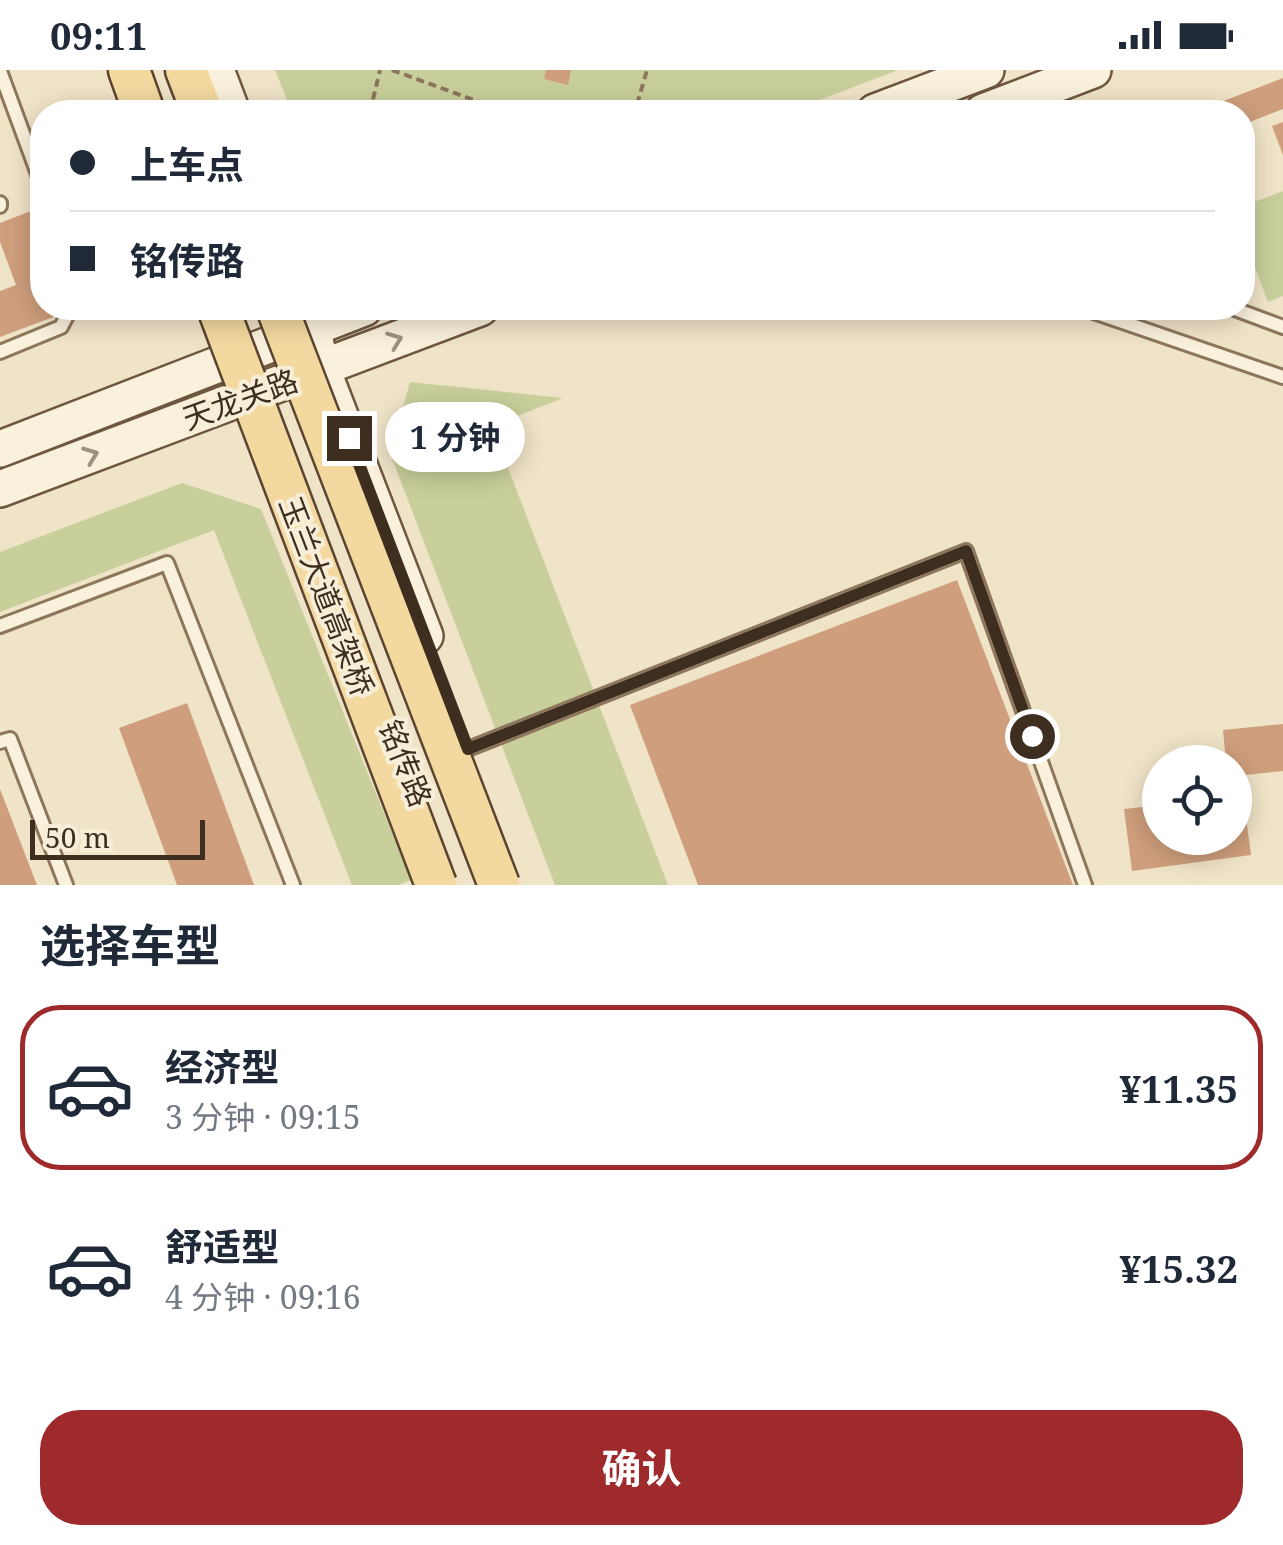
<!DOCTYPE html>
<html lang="zh">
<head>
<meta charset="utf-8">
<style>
  body { margin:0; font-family:"Noto Serif","Noto Sans SC",serif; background:#f2f2f3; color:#1f2937; height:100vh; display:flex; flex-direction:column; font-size:38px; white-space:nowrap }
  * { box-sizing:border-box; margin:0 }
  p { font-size:32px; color:#747a83 }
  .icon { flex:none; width:55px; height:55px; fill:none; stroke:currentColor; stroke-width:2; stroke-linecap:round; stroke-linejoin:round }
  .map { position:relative; height:815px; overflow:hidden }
  .drawer { display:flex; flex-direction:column; background:#fff; flex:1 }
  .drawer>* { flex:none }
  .banner { position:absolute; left:30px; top:30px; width:1225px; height:220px; border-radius:40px; box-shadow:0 5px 25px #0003; display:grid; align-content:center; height:220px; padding:0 40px; background:#fff }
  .fabs { position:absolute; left:1142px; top:675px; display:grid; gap:20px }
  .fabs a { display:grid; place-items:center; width:110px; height:110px; border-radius:50%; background:#fff; box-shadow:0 5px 25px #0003; font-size:50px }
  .scale { position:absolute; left:30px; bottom:25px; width:175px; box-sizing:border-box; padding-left:10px; border:5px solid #3d2e20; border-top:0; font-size:28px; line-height:35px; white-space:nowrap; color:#3d2e20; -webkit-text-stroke:8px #f7eed8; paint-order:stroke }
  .end { position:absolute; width:45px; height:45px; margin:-22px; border:12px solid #3d2e20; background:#fff; box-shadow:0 0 0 5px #fff }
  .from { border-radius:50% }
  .bubble { position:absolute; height:70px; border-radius:35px; background:#fff; box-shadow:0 5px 25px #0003; font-size:32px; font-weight:700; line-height:70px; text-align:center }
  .banner b { display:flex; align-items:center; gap:35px; height:95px; font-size:38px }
  .banner b+b { border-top:2px solid #e0e1e3 }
  .banner i { width:25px; height:25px; background:#1f2937 }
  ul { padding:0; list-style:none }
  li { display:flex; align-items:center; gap:30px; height:165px; margin:0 20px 15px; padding:0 20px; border:5px solid transparent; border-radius:40px }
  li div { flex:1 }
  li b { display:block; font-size:38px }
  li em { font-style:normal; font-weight:700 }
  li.selected { border-color:#9e2a2b }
  li>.icon { width:90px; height:90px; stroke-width:1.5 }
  h2 { padding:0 40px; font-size:45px; line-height:120px }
  .cta { display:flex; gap:20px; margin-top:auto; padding:20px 40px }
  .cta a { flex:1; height:115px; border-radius:40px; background:#9e2a2b; color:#fff; font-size:40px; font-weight:700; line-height:115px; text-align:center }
  .status { display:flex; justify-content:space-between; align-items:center; height:70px; padding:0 50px; background:#fff; direction:ltr }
  .status svg { height:28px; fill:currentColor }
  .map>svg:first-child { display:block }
</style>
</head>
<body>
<div class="status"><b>09:11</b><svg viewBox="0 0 49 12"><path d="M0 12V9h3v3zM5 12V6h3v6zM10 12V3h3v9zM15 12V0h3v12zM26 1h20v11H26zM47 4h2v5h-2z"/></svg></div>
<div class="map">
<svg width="1283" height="815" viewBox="0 0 1283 815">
  <rect width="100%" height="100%" fill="#f0e4c8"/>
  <g fill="#c9cf9b">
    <path d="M275 0H898L788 42H292Z"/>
    <path d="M1283 121V226L1268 232 1243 165V136Z"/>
    <path d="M410 312 563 328 492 356 668 815H555L390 383Z"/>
    <path d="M182 413 261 439 411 810 399 815H352L214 460 0 542V482Z"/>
  </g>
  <g fill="#cf9f7d">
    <path d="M546 0H571L568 15 544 9Z"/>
    <path d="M1283 8V39L1242 55V42H1195Z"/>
    <path d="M1283 52V85L1272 56Z"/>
    <path d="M36 139 42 155V238H60L56 246 0 267V221L16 215 0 172V153Z"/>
    <path d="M957 510 1073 815H698L630 635Z"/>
    <path d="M187 633 254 815H177L119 658Z"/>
    <path d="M1283 654V701L1235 706V692H1226L1223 660Z"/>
    <path d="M0 719 37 815H0Z"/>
    <path d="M1243 724 1251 785 1132 801 1124 739 1160 735V768H1235V725Z"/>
  </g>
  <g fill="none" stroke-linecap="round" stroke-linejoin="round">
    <defs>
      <g id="lane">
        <path d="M0 1 42 115"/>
        <path d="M0 133V136"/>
        <path d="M1082 238 1283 307"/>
        <path d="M1232 238 1283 257"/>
        <path d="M0 282 61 257 71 238"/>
        <path d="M0 556 167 493 293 815"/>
        <path d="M0 672 10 669 66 815"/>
        <path d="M468 679 966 481 1085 815"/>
      </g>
      <g id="secondary">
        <path d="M216 0 232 42"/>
        <path d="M875 42 986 0"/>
        <path d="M983 42 1093 0"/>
        <path d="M307 238 322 299 425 566"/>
        <path d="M0 379 364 238"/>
        <path d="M0 419 480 238"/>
      </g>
      <g id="primary">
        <path d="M129 0 144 42"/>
        <path d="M186 0 202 42"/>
      </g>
    </defs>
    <use href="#lane" stroke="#8d765c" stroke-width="18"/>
    <use href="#secondary" stroke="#6f573f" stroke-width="40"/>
    <use href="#primary" stroke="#5b4430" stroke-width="45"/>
    <g stroke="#8d765c" stroke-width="4" stroke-dasharray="8 5" stroke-linecap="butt">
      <path d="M392 0 506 42"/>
      <path d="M370 42 380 0"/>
      <path d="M628 42 636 38 647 0"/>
    </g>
    <use href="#lane" stroke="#faf1dc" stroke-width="12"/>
    <use href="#secondary" stroke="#faf1dc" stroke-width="35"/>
    <use href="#primary" stroke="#f3d9a0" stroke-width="40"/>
    <defs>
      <g id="primary-bridge">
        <path d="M218 238 436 815"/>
        <path d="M277 238 499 815"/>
      </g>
    </defs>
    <use href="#primary-bridge" stroke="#5b4430" stroke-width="45" stroke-linecap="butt"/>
    <use href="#primary-bridge" stroke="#f3d9a0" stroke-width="40"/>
  </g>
  <defs><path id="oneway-chevron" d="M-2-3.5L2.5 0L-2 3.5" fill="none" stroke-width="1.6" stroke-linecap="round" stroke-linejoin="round" transform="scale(2.5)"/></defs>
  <g stroke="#9c907e">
    <use href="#oneway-chevron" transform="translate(395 270) rotate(-21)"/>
    <use href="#oneway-chevron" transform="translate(91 385) rotate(-21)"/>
  </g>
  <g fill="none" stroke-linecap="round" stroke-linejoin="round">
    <path stroke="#3d2e20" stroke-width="12" d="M349 368 468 679 966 481 1032 666"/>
  </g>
  <g text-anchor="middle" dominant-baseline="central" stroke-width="8" stroke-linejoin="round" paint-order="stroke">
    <g font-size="30" fill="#3d2e20" stroke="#f7eed8">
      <text transform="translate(240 329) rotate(-20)">天龙关路</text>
      <text transform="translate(327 526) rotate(69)">玉兰大道高架桥</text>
      <text transform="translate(406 693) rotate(68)">铭传路</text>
    </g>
  </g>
</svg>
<div class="fabs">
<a><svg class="icon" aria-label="locate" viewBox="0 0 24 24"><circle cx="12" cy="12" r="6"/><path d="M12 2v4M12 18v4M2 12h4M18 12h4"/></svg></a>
</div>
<div class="scale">50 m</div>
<i class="end from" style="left:1032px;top:666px"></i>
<i class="end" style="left:349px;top:368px"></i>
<div class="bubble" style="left:385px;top:332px;width:140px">1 分钟</div>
<div class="banner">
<b><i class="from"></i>上车点</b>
<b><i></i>铭传路</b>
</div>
</div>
<section class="drawer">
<h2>选择车型</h2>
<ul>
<li class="selected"><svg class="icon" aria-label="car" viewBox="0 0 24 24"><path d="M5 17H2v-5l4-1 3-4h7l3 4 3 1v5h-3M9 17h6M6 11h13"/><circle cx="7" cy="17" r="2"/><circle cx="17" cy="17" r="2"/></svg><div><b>经济型</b><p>3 分钟 · 09:15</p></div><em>¥11.35</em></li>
<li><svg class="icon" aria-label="car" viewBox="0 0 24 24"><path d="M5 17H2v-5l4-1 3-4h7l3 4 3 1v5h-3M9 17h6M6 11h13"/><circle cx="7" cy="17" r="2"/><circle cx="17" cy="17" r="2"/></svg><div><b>舒适型</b><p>4 分钟 · 09:16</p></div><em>¥15.32</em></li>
</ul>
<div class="cta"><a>确认</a></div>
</section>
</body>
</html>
